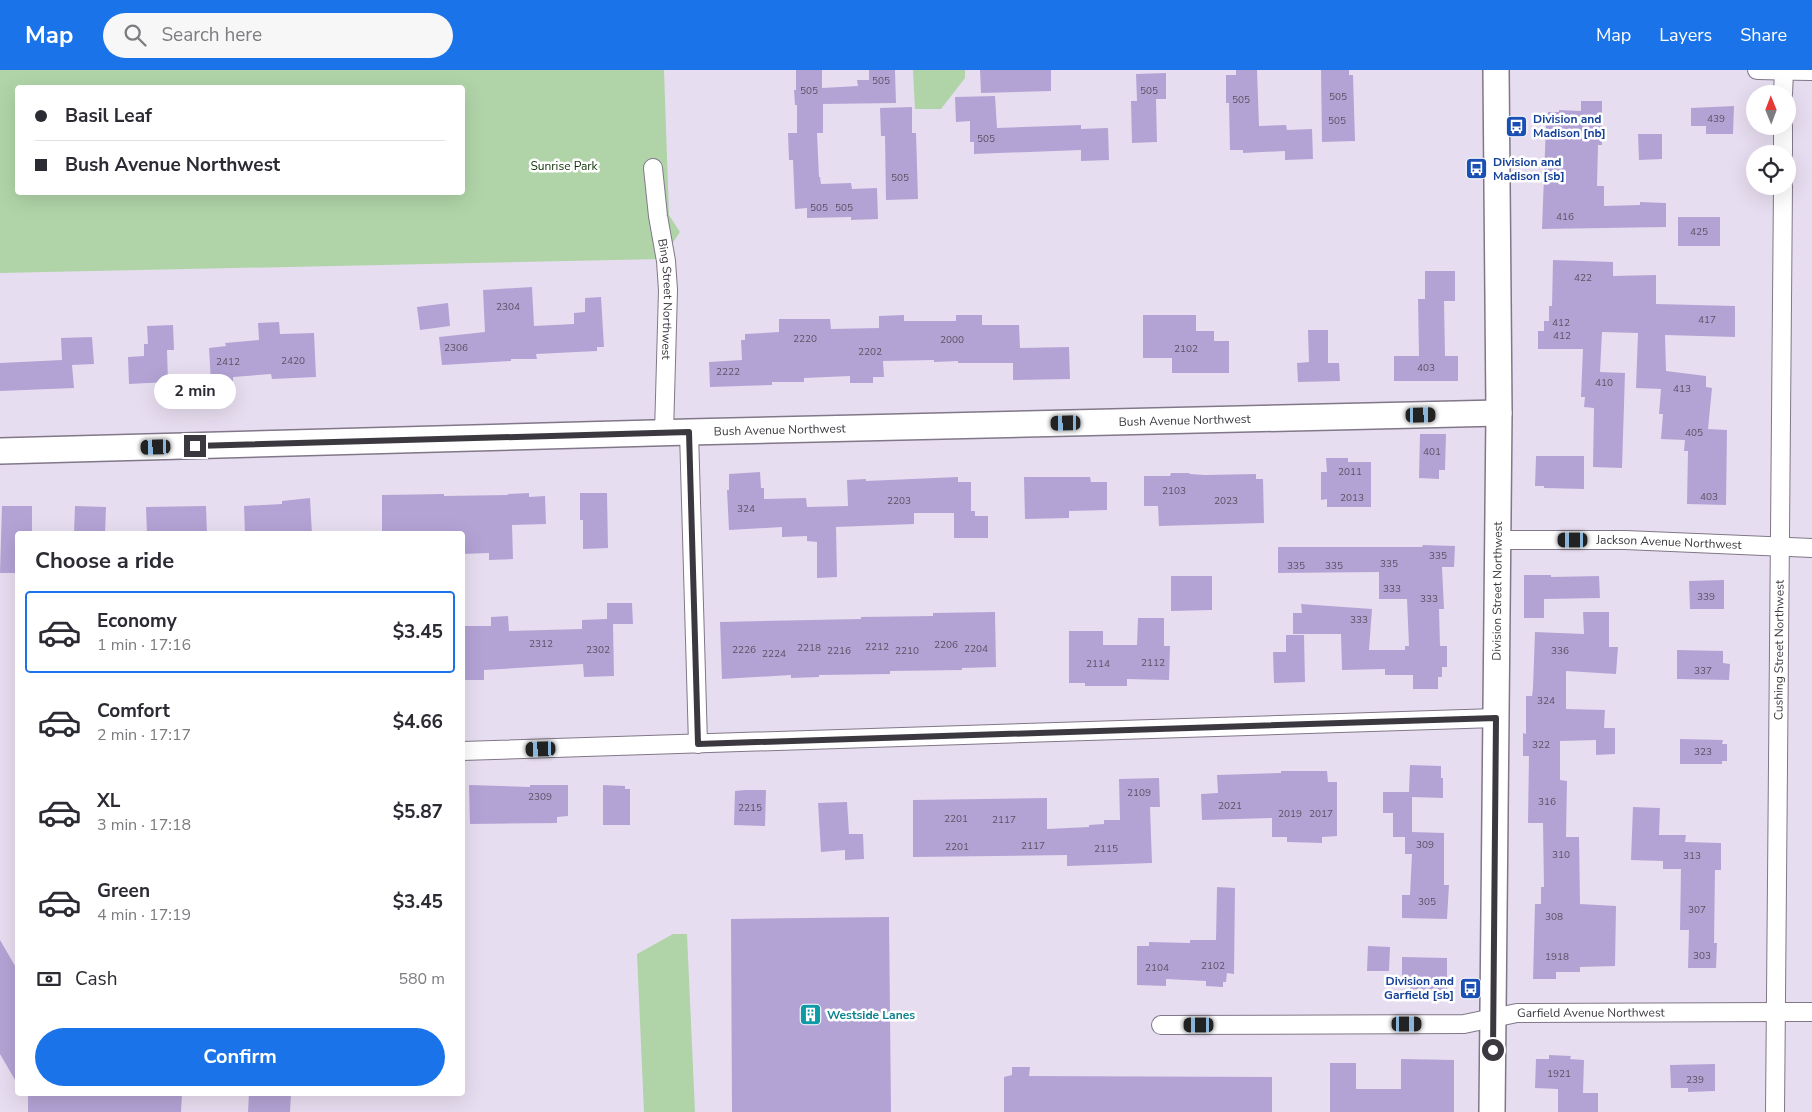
<!DOCTYPE html>
<html lang="en">
<head>
<meta charset="utf-8">
<style>
  body { margin:0; font-family:"Nunito Sans",sans-serif; background:#f7f7f7; color:#2b2b33; height:100vh; display:flex; flex-direction:column; font-size:19px; white-space:nowrap }
  * { box-sizing:border-box; margin:0 }
  p { font-size:16px; color:#7c7c81 }
  .icon { flex:none; width:28px; height:28px; fill:none; stroke:currentColor; stroke-width:2; stroke-linecap:round; stroke-linejoin:round }
  .map { position:relative; flex:1; overflow:hidden }
  .panel { position:absolute; left:15px; top:461px; width:450px; height:565px; display:flex; flex-direction:column; background:#fff; border-radius:5px; box-shadow:0 5px 20px #0002 }
  .panel>* { flex:none }
  .hud { position:absolute; left:15px; top:15px; width:450px; height:110px; border-radius:5px; box-shadow:0 5px 20px #0002; display:grid; align-content:center; height:110px; padding:0 20px; background:#fff }
  .needle { width:32px; rotate:359deg }
  .buttons { position:absolute; left:1746px; top:15px; display:grid; gap:10px }
  .buttons a { display:grid; place-items:center; width:50px; height:50px; border-radius:50%; background:#fff; box-shadow:0 5px 20px #0002; font-size:25px }
  .end { position:absolute; width:22px; height:22px; margin:-11px; border:6px solid #3c383f; background:#fff; box-shadow:0 0 0 2px #fff }
  .from { border-radius:50% }
  .bubble { position:absolute; height:35px; border-radius:18px; background:#fff; box-shadow:0 5px 20px #0002; font-size:16px; font-weight:700; line-height:35px; text-align:center }
  .car { position:absolute; width:15px; height:30px; margin:-15px -8px; border-radius:6px; box-shadow:0 0 4px 1px #0007; background:linear-gradient(#222 24%,#8ab4d8 0 40%,#222 0 76%,#8ab4d8 0 86%,#222 0) }
  .hud b { display:flex; align-items:center; gap:18px; height:48px; font-size:19px }
  .hud b+b { border-top:1px solid #e1e1e2 }
  .hud i { width:12px; height:12px; background:#2b2b33 }
  ul { padding:0; list-style:none }
  li { display:flex; align-items:center; gap:15px; height:82px; margin:0 10px 8px; padding:0 10px; border:2px solid transparent; border-radius:5px }
  li div { flex:1 }
  li b { display:block; font-size:19px }
  li em { font-style:normal; font-weight:700 }
  li.on { border-color:#1a73e8 }
  li>.icon { width:45px; height:45px; stroke-width:1.5 }
  h2 { padding:0 20px; font-size:22px; line-height:60px }
  .pay { display:flex; align-items:center; gap:12px; height:55px; padding:0 20px; font-size:19px }
  .pay p { margin-inline-start:auto }
  .primary-button { display:flex; gap:10px; margin-top:auto; padding:10px 20px }
  .primary-button a { flex:1; height:58px; border-radius:30px; background:#1a73e8; color:#fff; font-size:20px; font-weight:700; line-height:58px; text-align:center }
  header { display:flex; align-items:center; gap:30px; box-sizing:border-box; height:70px; padding:0 25px; background:#1a73e8; color:#fff }
  header strong { font-size:24px }
  nav { display:flex; gap:28px; margin-inline-start:auto; font-size:18px }
  .search { width:350px; height:45px; background:#f7f7f7; display:flex; align-items:center; gap:12px; box-sizing:border-box; padding:0 18px; border-radius:28px; color:#7c7c81; font-size:19px }
  .map>svg:first-child { display:block }
</style>
</head>
<body>
<header>
<strong>Map</strong>
<div class="search"><svg class="icon" aria-label="search" viewBox="0 0 24 24"><circle cx="10" cy="10" r="6"/><path d="M15 15l6 6"/></svg>Search here</div>
<nav><a>Map</a><a>Layers</a><a>Share</a></nav>
</header>
<div class="map">
<svg width="1812" height="1042" viewBox="0 0 1812 1042">
  <rect width="100%" height="100%" fill="#e7ddf0"/>
  <g fill="#b0d4a8" fill-rule="evenodd">
    <path d="M0 0H664L669 145 680 162 662 189 0 203ZM18 18H462V122H18Z"/>
    <path d="M913 0H965V8L941 39H915Z"/>
    <path d="M673 864H687L695 1042H644L637 884Z"/>
  </g>
  <g fill="#b3a3d5">
    <path d="M796 0H822V18L858 16 857 10H869V0H895L896 33 823 34V63H817L819 107H820L821 114 851 113 852 119 877 118 878 149 851 150V147L807 148V138L795 139 793 90H789L788 63H797V35H795L794 20H796Z"/>
    <path d="M980 0H1051V21L981 23Z"/>
    <path d="M1236 0H1257L1259 56 1286 55 1287 60 1312 59 1313 89 1285 90V81L1243 83V80H1230L1229 33H1226V5H1236Z"/>
    <path d="M1321 0H1349V5H1353L1355 71 1322 72Z"/>
    <path d="M1166 3V29H1156L1157 72 1132 73 1131 31H1137L1136 4Z"/>
    <path d="M995 26 997 58 1081 55V59L1108 58 1109 90 1081 91V80L974 84V72H970V51L956 52 955 27Z"/>
    <path d="M1581 31H1602V75H1598L1597 116H1604V136L1640 135V132L1666 133V157L1542 159 1546 54H1548V42H1559V40L1581 41Z"/>
    <path d="M1734 36 1733 64H1706V56H1691V38Z"/>
    <path d="M912 37V63H916L918 129 886 130 885 66H881L880 38Z"/>
    <path d="M1638 64H1662V89L1639 90Z"/>
    <rect x="1678" y="147" width="42" height="29"/>
    <path d="M1553 190 1613 192V206L1656 205V234L1735 236V267L1665 265 1666 301 1706 306V317L1712 318 1708 359 1727 360 1726 435 1687 434 1688 381H1684L1685 370 1661 369 1663 344H1659L1661 319 1636 318 1638 263 1602 262 1600 302 1625 303 1622 398 1593 397 1594 338 1584 337 1585 327H1581L1583 279H1538V261H1544V251H1549V236H1552Z"/>
    <path d="M1425 201H1455V231H1444L1445 286H1458V311H1394V286H1419L1418 229H1425Z"/>
    <path d="M532 217 534 256 574 254V243L585 242V228L601 227 604 277H597V281L536 284 537 289H511V291L442 295 439 267 485 262 483 220Z"/>
    <path d="M448 233 450 256 420 260 417 237Z"/>
    <path d="M904 245V251H956V245H982V255H1019L1020 278 1069 277 1070 309 1013 310V293H958V291L934 292V290L883 291 884 307H873V313H850V306L804 308V312H772V315L710 317 709 292 742 290 741 270H745V264L779 262V249H830L831 259 879 258V246Z"/>
    <path d="M1143 245H1196V261H1214V271H1229V303H1172V288H1143Z"/>
    <path d="M279 252 280 264 314 263 316 307 272 309 271 304 233 307V311L211 313 209 278 226 276 225 273 259 270 258 253Z"/>
    <path d="M173 255 174 280H167L168 312 129 314 128 287 144 286V274H148L147 256Z"/>
    <path d="M1308 260H1328V293H1339L1340 311 1298 312 1297 293 1309 292Z"/>
    <path d="M92 267 94 294 72 295 74 318 0 321V293L62 290 61 268Z"/>
    <path d="M1420 364H1446L1445 400H1439V409L1419 408Z"/>
    <path d="M1536 386H1584V419L1544 418V416H1535Z"/>
    <path d="M1326 388H1348V392H1371V437H1327V429L1321 430V402H1327Z"/>
    <path d="M760 402 761 418H764V429L806 428 807 437 848 436 847 410 866 409V411L958 407V412H971V441H975V446H988V468H954V443H914V454L836 457 837 507 817 508V472L807 471V466L782 467V457L729 460 727 420H729V404Z"/>
    <path d="M1171 403H1189L1190 404 1205 405 1256 404V409H1263L1264 453 1159 456 1158 436H1144V406H1170Z"/>
    <path d="M1024 407H1090L1091 412H1107V440L1069 441V448L1025 449Z"/>
    <path d="M529 423V427L545 426 546 454 512 455 513 489 489 490V483L462 484V464H382V425L444 424V426L508 425V424Z"/>
    <path d="M580 423H607L608 478 583 479V450H580Z"/>
    <path d="M310 428 312 464H245L244 436 282 434V431Z"/>
    <path d="M2 436H32V464H18V503H0Z"/>
    <path d="M75 436 106 437 105 464H74Z"/>
    <path d="M206 436 207 464H147L146 437Z"/>
    <path d="M1423 475 1455 476 1454 497H1442L1444 539H1439L1440 576H1447V597H1442V607H1438V619H1413V605H1385V599L1342 600 1341 564H1293V543H1302L1301 534 1372 539 1369 580H1405V576H1409L1407 529H1379V502L1278 503V477H1422Z"/>
    <path d="M1524 505H1551V507L1599 506 1600 528 1544 529V548H1524Z"/>
    <path d="M1171 506H1212V540L1171 541Z"/>
    <path d="M1724 510V539H1690L1689 511Z"/>
    <path d="M607 533H632L633 554H613L614 606 584 607 583 594 484 600V610H462V556H491V547L508 546 509 561 582 559V550L607 549Z"/>
    <path d="M995 542 996 597 962 598V600L890 601V604L819 605V607L791 608V605L722 609 720 552 861 549V547L933 546V543Z"/>
    <path d="M1583 542H1609V577H1618L1616 604 1566 601V639L1605 640 1604 658H1615V684L1596 685V670L1560 671V710L1567 711 1566 767H1579L1580 834 1616 836 1615 896 1580 897V902H1556V909H1533L1535 834H1541V817H1544L1543 753H1528L1529 686H1523V663L1526 664V626H1532L1533 618 1535 562 1584 564Z"/>
    <path d="M1138 548H1164V576H1170L1169 610 1127 609V616H1085V613H1069V561H1103V575H1137Z"/>
    <path d="M1286 565H1304L1305 612 1274 613 1273 582H1286Z"/>
    <path d="M1677 580 1723 581V593L1730 594 1729 610 1677 609Z"/>
    <path d="M1680 669 1723 670 1722 674H1727V691H1722V694H1680Z"/>
    <path d="M1410 695 1441 696V708H1443V728L1412 727V762L1444 763V815H1449L1447 849 1402 848V825H1410L1412 784H1405V767H1393V743H1383V722H1409Z"/>
    <path d="M1281 701H1327L1328 712H1337V766L1322 767V773L1287 772V767H1272V748L1202 750 1201 724 1218 723 1217 705 1281 703Z"/>
    <path d="M1159 708 1160 737H1150L1152 793 1067 796V785L913 787V730L1047 728V759L1089 757V755L1104 754V750H1120L1119 709Z"/>
    <path d="M469 715 530 717V715H568V746L557 747V753L470 754Z"/>
    <path d="M603 715 625 716V719H630V755H603Z"/>
    <path d="M745 720H766L765 756 734 755 735 721Z"/>
    <path d="M847 732 849 764H863L864 789 845 790V780L821 782 818 733Z"/>
    <path d="M1633 737 1660 738 1659 765H1686L1685 772 1721 773V800H1715L1714 873H1717L1716 898H1688L1689 860H1680L1681 799H1663V791L1631 790Z"/>
    <path d="M1217 817 1235 818 1234 904 1227 903 1226 912H1223V917L1206 916V911L1166 909V916L1137 915V876H1149V872L1190 873V870H1216Z"/>
    <path d="M889 847 891 1042H732L731 849Z"/>
    <path d="M0 870 18 901V1015L0 984Z"/>
    <path d="M1368 876 1390 877 1389 901H1367Z"/>
    <path d="M1402 887 1447 888V920L1410 919V915H1402Z"/>
    <path d="M1549 985 1571 986 1570 989 1584 990 1583 1023H1598V1042H1558V1019L1535 1018 1536 989H1549Z"/>
    <path d="M1401 989 1454 990V1042H1330V993H1356V1019H1401Z"/>
    <path d="M1715 994V1021L1688 1022V1018H1671L1670 995Z"/>
    <path d="M1012 997H1030L1029 1006 1272 1007V1042H1004V1007L1012 1005Z"/>
    <path d="M28 1024H182L181 1042H28Z"/>
    <path d="M249 1024H291L290 1042H248Z"/>
  </g>
  <g fill="none" stroke-linecap="round" stroke-linejoin="round">
    <defs>
      <g id="street">
        <path d="M1757 0 1812 1"/>
        <path d="M1783 24 1784 1"/>
        <path d="M1783 84V56"/>
        <path id="s1" d="M653 98 658 146 666 191 668 220 664 363"/>
        <path d="M689 362 698 674"/>
        <path id="s2" d="M1497 470H1625L1812 478"/>
        <path d="M462 681 1496 648"/>
        <path id="s3" d="M1161 955 1464 954 1517 943 1812 942"/>
        <path id="s4" d="M1775 1042 1783 116"/>
      </g>
      <g id="secondary">
        <path id="s5" d="M0 381 689 362 1499 343"/>
        <path id="s6" d="M1492 1042 1499 343 1496 0"/>
      </g>
    </defs>
    <use href="#street" stroke="#807788" stroke-width="20"/>
    <use href="#secondary" stroke="#807788" stroke-width="28"/>
    <use href="#street" stroke="#fff" stroke-width="18"/>
    <use href="#secondary" stroke="#fff" stroke-width="25"/>
  </g>
  <g fill="none" stroke-linecap="round" stroke-linejoin="round">
    <path stroke="#3c383f" stroke-width="6" d="M195 376 689 362 698 674 1496 648 1493 980"/>
  </g>
  <defs>
    <symbol id="bus-square" viewBox="-11 -11 22 22"><rect x="-9" y="-9" width="18" height="18" rx="4" fill="#1a4fb4" stroke="#fff"/><path d="M-5-6H5V4H4V6H2V4H-2V6H-4V4H-5ZM-3.5-4V0h7V-4ZM-3.5 1.2v1.5H-2V1.2ZM2 1.2v1.5H3.5V1.2Z" fill="#fff"/></symbol>
    <symbol id="building-square" viewBox="-11 -11 22 22"><rect x="-9" y="-9" width="18" height="18" rx="4" fill="#0f9aa8" stroke="#fff"/><path d="M-4-6H4V6H1V3H-1V6H-4ZM-2.5-4.3h1.7v1.8h-1.7ZM.8-4.3h1.7v1.8H.8ZM-2.5-1h1.7V.8h-1.7ZM.8-1h1.7V.8H.8Z" fill="#fff"/></symbol>
  </defs>
  <g fill-rule="evenodd">
    <use href="#bus-square" x="1504" y="44" width="25" height="25"/>
    <use href="#bus-square" x="1464" y="86" width="25" height="25"/>
    <use href="#bus-square" x="1458" y="906" width="25" height="25"/>
    <use href="#building-square" x="798" y="932" width="25" height="25"/>
  </g>
  <g text-anchor="middle" dominant-baseline="central" stroke-width="5" stroke-linejoin="round" paint-order="stroke">
    <g font-size="10" fill="#5a5364">
      <text x="881" y="11">505</text>
      <text x="809" y="21">505</text>
      <text x="1149" y="21">505</text>
      <text x="1338" y="27">505</text>
      <text x="1241" y="30">505</text>
      <text x="1716" y="49">439</text>
      <text x="1337" y="51">505</text>
      <text x="986" y="69">505</text>
      <text x="900" y="108">505</text>
      <text x="819" y="138">505</text>
      <text x="844" y="138">505</text>
      <text x="1565" y="147">416</text>
      <text x="1699" y="162">425</text>
      <text x="1583" y="208">422</text>
      <text x="508" y="237">2304</text>
      <text x="1707" y="250">417</text>
      <text x="1561" y="253">412</text>
      <text x="1562" y="266">412</text>
      <text x="805" y="269">2220</text>
      <text x="952" y="270">2000</text>
      <text x="456" y="278">2306</text>
      <text x="1186" y="279">2102</text>
      <text x="870" y="282">2202</text>
      <text x="293" y="291">2420</text>
      <text x="228" y="292">2412</text>
      <text x="1426" y="298">403</text>
      <text x="728" y="302">2222</text>
      <text x="1604" y="313">410</text>
      <text x="1682" y="319">413</text>
      <text x="1694" y="363">405</text>
      <text x="1432" y="382">401</text>
      <text x="1350" y="402">2011</text>
      <text x="1174" y="421">2103</text>
      <text x="1709" y="427">403</text>
      <text x="1352" y="428">2013</text>
      <text x="899" y="431">2203</text>
      <text x="1226" y="431">2023</text>
      <text x="746" y="439">324</text>
      <text x="1438" y="486">335</text>
      <text x="1389" y="494">335</text>
      <text x="1296" y="496">335</text>
      <text x="1334" y="496">335</text>
      <text x="1392" y="519">333</text>
      <text x="1706" y="527">339</text>
      <text x="1429" y="529">333</text>
      <text x="1359" y="550">333</text>
      <text x="541" y="574">2312</text>
      <text x="946" y="575">2206</text>
      <text x="877" y="577">2212</text>
      <text x="809" y="578">2218</text>
      <text x="976" y="579">2204</text>
      <text x="598" y="580">2302</text>
      <text x="744" y="580">2226</text>
      <text x="839" y="581">2216</text>
      <text x="907" y="581">2210</text>
      <text x="1560" y="581">336</text>
      <text x="774" y="584">2224</text>
      <text x="1153" y="593">2112</text>
      <text x="1098" y="594">2114</text>
      <text x="1703" y="601">337</text>
      <text x="1546" y="631">324</text>
      <text x="1541" y="675">322</text>
      <text x="1703" y="682">323</text>
      <text x="1139" y="723">2109</text>
      <text x="540" y="727">2309</text>
      <text x="1547" y="732">316</text>
      <text x="1230" y="736">2021</text>
      <text x="750" y="738">2215</text>
      <text x="1290" y="744">2019</text>
      <text x="1321" y="744">2017</text>
      <text x="956" y="749">2201</text>
      <text x="1004" y="750">2117</text>
      <text x="1425" y="775">309</text>
      <text x="1033" y="776">2117</text>
      <text x="957" y="777">2201</text>
      <text x="1106" y="779">2115</text>
      <text x="1561" y="785">310</text>
      <text x="1692" y="786">313</text>
      <text x="1427" y="832">305</text>
      <text x="1697" y="840">307</text>
      <text x="1554" y="847">308</text>
      <text x="1702" y="886">303</text>
      <text x="1557" y="887">1918</text>
      <text x="1213" y="896">2102</text>
      <text x="1157" y="898">2104</text>
      <text x="1559" y="1004">1921</text>
      <text x="1695" y="1010">239</text>
    </g>
    <g font-size="12" font-weight="bold" fill="#164399" stroke="#fff" text-anchor="start">
      <text x="1533" y="49">Division and<tspan x="1533" dy="14">Madison [nb]</tspan></text>
      <text x="1493" y="92">Division and<tspan x="1493" dy="14">Madison [sb]</tspan></text>
      <text x="1454" y="911" text-anchor="end">Division and<tspan x="1454" dy="14">Garfield [sb]</tspan></text>
    </g>
    <g font-size="12" fill="#0f3306" stroke="#fff">
      <text x="564" y="96">Sunrise Park</text>
    </g>
    <g font-size="12" fill="#3c383f" stroke="#fff">
      <text stroke="none"><textPath href="#s1" startOffset="132">Bing Street Northwest</textPath></text>
      <text stroke="none"><textPath href="#s5" startOffset="1185">Bush Avenue Northwest</textPath></text>
      <text stroke="none"><textPath href="#s5" startOffset="780">Bush Avenue Northwest</textPath></text>
      <text stroke="none"><textPath href="#s2" startOffset="172">Jackson Avenue Northwest</textPath></text>
      <text stroke="none"><textPath href="#s6" startOffset="521">Division Street Northwest</textPath></text>
      <text stroke="none"><textPath href="#s4" startOffset="462">Cushing Street Northwest</textPath></text>
      <text stroke="none"><textPath href="#s3" startOffset="431">Garfield Avenue Northwest</textPath></text>
    </g>
    <g font-size="12" font-weight="bold" fill="#0d838f" stroke="#fff" text-anchor="start">
      <text x="827" y="945">Westside Lanes</text>
    </g>
  </g>
</svg>
<div class="buttons">
<a><svg class="needle" viewBox="-14 -14 28 28"><path d="M0-13l5 13h-10z" fill="#e53935"/><path d="M0 13l5-13h-10z" fill="#7c7c81"/></svg></a>
<a><svg class="icon" aria-label="locate" viewBox="0 0 24 24"><circle cx="12" cy="12" r="6"/><path d="M12 2v4M12 18v4M2 12h4M18 12h4"/></svg></a>
</div>
<i class="end from" style="left:1493px;top:980px"></i>
<i class="end" style="left:195px;top:376px"></i>
<div class="bubble" style="left:154px;top:304px;width:82px">2 min</div>
<i class="car" style="left:1421px;top:345px;rotate:89deg"></i>
<i class="car" style="left:1066px;top:353px;rotate:269deg"></i>
<i class="car" style="left:156px;top:377px;rotate:268deg"></i>
<i class="car" style="left:1573px;top:470px;rotate:270deg"></i>
<i class="car" style="left:541px;top:679px;rotate:268deg"></i>
<i class="car" style="left:1407px;top:954px;rotate:90deg"></i>
<i class="car" style="left:1199px;top:955px;rotate:270deg"></i>
<div class="hud">
<b><i class="from"></i>Basil Leaf</b>
<b><i></i>Bush Avenue Northwest</b>
</div>
<section class="panel">
<h2>Choose a ride</h2>
<ul>
<li class="on"><svg class="icon" aria-label="car" viewBox="0 0 24 24"><path d="M5 17H2v-5l4-1 3-4h7l3 4 3 1v5h-3M9 17h6M6 11h13"/><circle cx="7" cy="17" r="2"/><circle cx="17" cy="17" r="2"/></svg><div><b>Economy</b><p>1 min · 17:16</p></div><em>$3.45</em></li>
<li><svg class="icon" aria-label="car" viewBox="0 0 24 24"><path d="M5 17H2v-5l4-1 3-4h7l3 4 3 1v5h-3M9 17h6M6 11h13"/><circle cx="7" cy="17" r="2"/><circle cx="17" cy="17" r="2"/></svg><div><b>Comfort</b><p>2 min · 17:17</p></div><em>$4.66</em></li>
<li><svg class="icon" aria-label="car" viewBox="0 0 24 24"><path d="M5 17H2v-5l4-1 3-4h7l3 4 3 1v5h-3M9 17h6M6 11h13"/><circle cx="7" cy="17" r="2"/><circle cx="17" cy="17" r="2"/></svg><div><b>XL</b><p>3 min · 17:18</p></div><em>$5.87</em></li>
<li><svg class="icon" aria-label="car" viewBox="0 0 24 24"><path d="M5 17H2v-5l4-1 3-4h7l3 4 3 1v5h-3M9 17h6M6 11h13"/><circle cx="7" cy="17" r="2"/><circle cx="17" cy="17" r="2"/></svg><div><b>Green</b><p>4 min · 17:19</p></div><em>$3.45</em></li>
</ul>
<div class="pay"><svg class="icon" aria-label="cash" viewBox="0 0 24 24"><path d="M3 7h18v10H3z"/><circle cx="12" cy="12" r="2"/></svg>Cash<p>580 m</p></div>
<div class="primary-button"><a>Confirm</a></div>
</section>
</div>
</body>
</html>
